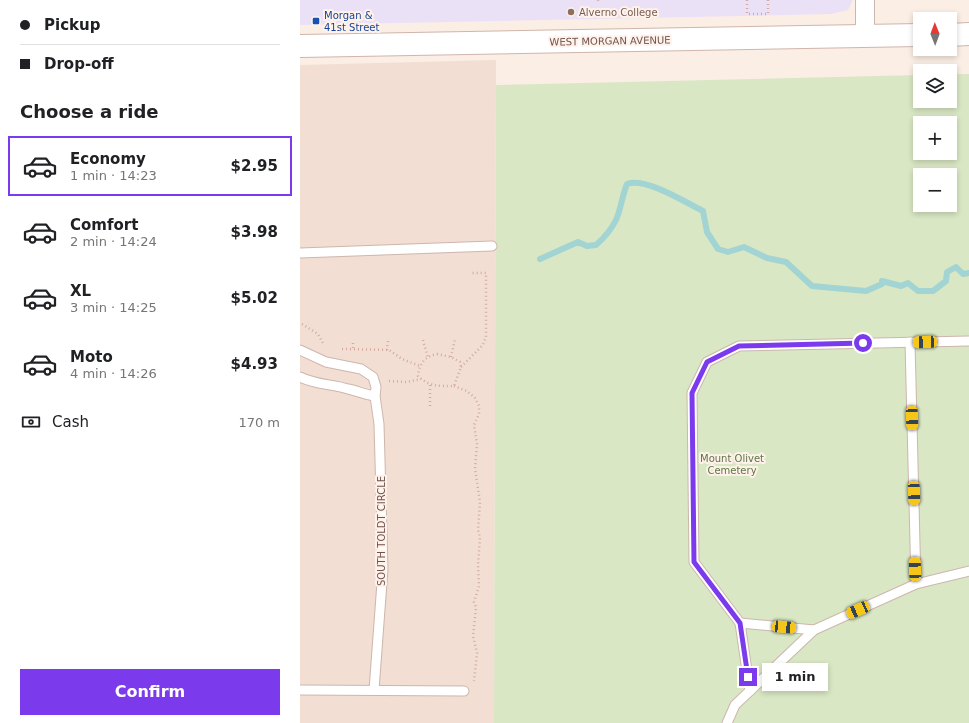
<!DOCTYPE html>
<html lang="en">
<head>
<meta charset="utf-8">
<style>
  body { margin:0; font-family:"DejaVu Sans",sans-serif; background:#f2f2f2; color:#202124; height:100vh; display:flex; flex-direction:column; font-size:15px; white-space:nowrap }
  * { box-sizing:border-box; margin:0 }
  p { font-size:13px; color:#757577 }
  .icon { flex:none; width:22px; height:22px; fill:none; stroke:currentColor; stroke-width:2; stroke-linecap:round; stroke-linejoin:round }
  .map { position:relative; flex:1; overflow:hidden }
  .sheet { display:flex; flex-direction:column; background:#fff; width:300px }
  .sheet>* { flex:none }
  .hud { display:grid; align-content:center; height:88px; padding:0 20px; background:#fff }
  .needle { width:26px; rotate:359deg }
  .buttons { position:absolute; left:613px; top:12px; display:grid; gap:8px }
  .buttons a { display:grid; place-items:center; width:44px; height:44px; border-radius:0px; background:#fff; box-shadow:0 2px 6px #0003; font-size:20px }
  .end { position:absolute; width:18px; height:18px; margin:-9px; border:5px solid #7c3aed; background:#fff; box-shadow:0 0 0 2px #fff }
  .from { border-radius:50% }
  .bubble { position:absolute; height:28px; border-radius:0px; background:#fff; box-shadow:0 2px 6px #0003; font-size:13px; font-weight:600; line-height:28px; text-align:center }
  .car { position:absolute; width:12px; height:24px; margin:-12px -6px; border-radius:5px; box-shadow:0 0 3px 1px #0007; background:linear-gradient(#f5c518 24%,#345 0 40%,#f5c518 0 76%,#345 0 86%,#f5c518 0) }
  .hud b { display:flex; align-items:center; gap:14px; height:38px; font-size:15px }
  .hud b+b { border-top:1px solid #e0e0e0 }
  .hud i { width:10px; height:10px; background:#202124 }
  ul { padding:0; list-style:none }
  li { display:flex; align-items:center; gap:12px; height:60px; margin:0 8px 6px; padding:0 12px; border:2px solid transparent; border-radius:0px }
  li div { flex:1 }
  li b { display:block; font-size:15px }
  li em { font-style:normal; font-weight:600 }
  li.selected { border-color:#7c3aed }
  li>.icon { width:36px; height:36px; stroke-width:1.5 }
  h2 { padding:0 20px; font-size:18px; line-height:48px }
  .pay { display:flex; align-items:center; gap:10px; height:44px; padding:0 20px; font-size:15px }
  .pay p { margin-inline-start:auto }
  .button { display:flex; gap:8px; margin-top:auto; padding:8px 20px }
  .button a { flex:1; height:46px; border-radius:0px; background:#7c3aed; color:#fff; font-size:16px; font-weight:600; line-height:46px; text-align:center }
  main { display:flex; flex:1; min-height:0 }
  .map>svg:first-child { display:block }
</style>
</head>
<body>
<main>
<section class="sheet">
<div class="hud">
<b><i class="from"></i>Pickup</b>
<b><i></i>Drop-off</b>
</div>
<h2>Choose a ride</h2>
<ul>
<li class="selected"><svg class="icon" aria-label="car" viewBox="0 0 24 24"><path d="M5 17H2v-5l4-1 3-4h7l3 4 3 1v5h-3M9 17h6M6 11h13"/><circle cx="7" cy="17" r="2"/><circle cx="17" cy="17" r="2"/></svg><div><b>Economy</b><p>1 min · 14:23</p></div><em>$2.95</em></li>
<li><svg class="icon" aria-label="car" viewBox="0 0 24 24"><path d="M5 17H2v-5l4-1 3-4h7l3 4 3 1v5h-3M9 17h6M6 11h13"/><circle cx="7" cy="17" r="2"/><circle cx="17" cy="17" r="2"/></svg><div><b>Comfort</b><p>2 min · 14:24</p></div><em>$3.98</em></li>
<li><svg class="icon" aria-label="car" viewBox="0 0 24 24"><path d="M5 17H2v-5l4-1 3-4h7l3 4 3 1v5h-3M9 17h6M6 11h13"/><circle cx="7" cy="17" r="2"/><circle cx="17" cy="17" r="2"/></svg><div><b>XL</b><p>3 min · 14:25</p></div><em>$5.02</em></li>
<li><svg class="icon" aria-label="car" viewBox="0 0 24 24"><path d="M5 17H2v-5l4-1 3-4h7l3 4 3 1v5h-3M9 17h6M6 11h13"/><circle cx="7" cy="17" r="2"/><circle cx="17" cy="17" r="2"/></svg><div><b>Moto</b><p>4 min · 14:26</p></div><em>$4.93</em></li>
</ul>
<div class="pay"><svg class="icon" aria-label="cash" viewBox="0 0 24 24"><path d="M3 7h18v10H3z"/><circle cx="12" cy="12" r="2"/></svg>Cash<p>170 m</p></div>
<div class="button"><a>Confirm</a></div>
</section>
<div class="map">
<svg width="669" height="723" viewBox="0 0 669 723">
  <rect width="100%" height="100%" fill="#fbeee4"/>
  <path fill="#f2ded3" d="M196 60 194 723H0V65Z"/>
  <path fill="#ebe1f7" d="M0 0H552V2L548 10 531 14 0 25Z"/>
  <path fill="#d9e7c4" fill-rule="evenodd" d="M650 74H669V723H194L196 85 620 75V101H650ZM620 123H650V153H620ZM620 175H650V205H620Z"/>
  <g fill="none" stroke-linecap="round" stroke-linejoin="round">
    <path stroke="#a1d4d2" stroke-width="6" d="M240 259 278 242 287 246 296 245C304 238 311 230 316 220 321 209 322 196 327 184 345 177 385 202 403 211L407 232 418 249 428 252 444 247 467 258 486 262 512 286 566 291 582 284V281L601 286 608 283 618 291H633L646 281 647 272 656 267 663 274 669 273"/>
    <defs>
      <g id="lane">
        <path d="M0 253 192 246"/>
        <path d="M610 342 616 584"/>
        <path d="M0 350 26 362 61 369 73 377 76 387 75 396 79 424 83 569 74 690"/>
        <path d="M0 377C16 385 32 384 48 389 58 391 66 395 75 396"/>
        <path d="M440 623 394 562 392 393 407 362 439 346 669 341"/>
        <path d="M0 690 164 691"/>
        <path d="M450 691 440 623 514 630"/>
        <path d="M427 723 435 705 514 630 616 584 669 571"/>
      </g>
      <path id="street" d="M565 37V0"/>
      <g id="secondary">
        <path d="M650 35 669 34"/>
        <path d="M0 46 620 35"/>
      </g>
    </defs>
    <use href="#lane" stroke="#cdb6ae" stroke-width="11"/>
    <use href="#street" stroke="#cdb6ae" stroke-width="20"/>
    <use href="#secondary" stroke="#d0b5ac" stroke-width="24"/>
    <g stroke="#d3aba1" stroke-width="2.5" stroke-dasharray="1 3" stroke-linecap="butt">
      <path d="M298 0 299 3"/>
      <path d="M447 0V14H468V0"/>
      <path d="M2 324 18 334 24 345"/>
      <path d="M123 340 128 358"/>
      <path d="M53 348V341"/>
      <path d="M42 349 89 350 102 359 120 366"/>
      <path d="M87 350 88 341"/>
      <path d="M137 354 151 357 160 362 161 367 154 386C140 386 129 387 118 376 119 364 125 356 137 354Z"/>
      <path d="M151 357 155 339"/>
      <path d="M161 367 183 345 186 337V273H170"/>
      <path d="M89 381 107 382 121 379"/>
      <path d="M154 386 167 391 175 398 179 406V414L174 425 177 444 175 469 180 502 178 530 180 537 178 565 179 586 174 602 176 607 173 636 177 653 174 681"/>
      <path d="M130 406V384"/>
    </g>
    <use href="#lane" stroke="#fff" stroke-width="9"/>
    <use href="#street" stroke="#fff" stroke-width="18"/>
    <use href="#secondary" stroke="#fff" stroke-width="22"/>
  </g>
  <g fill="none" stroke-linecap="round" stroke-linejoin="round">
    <path stroke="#7c3aed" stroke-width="5" d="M448 677 440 623 394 562 392 393 407 362 439 346 563 343"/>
  </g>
  <circle fill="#8d6e63" stroke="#fef2ea" stroke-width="1.5" cx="271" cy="12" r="4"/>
  <rect fill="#1a4fb4" stroke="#fef2ea" stroke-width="1.5" x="12" y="17" width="8" height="8" rx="2"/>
  <g text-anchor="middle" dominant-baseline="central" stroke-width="4" stroke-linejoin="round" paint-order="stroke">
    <g font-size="10" fill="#785e54" stroke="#fef2ea" text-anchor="start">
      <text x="279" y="12">Alverno College</text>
    </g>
    <g font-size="10" fill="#164399" stroke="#fef2ea" text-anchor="start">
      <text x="24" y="15">Morgan &amp;<tspan x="24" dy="12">41st Street</tspan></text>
    </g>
    <g font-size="10" fill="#71524c" stroke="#fef2ea">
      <text transform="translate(310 41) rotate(-1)">WEST MORGAN AVENUE</text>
      <text transform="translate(81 531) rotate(-90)">SOUTH TOLDT CIRCLE</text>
    </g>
    <g font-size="10" fill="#5d7744" stroke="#fef2ea">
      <text x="432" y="458">Mount Olivet<tspan x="432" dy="12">Cemetery</tspan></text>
    </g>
  </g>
</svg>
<div class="buttons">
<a><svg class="needle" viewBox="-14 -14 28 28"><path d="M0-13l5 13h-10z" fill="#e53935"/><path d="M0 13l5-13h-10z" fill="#757577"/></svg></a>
<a><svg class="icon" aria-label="layers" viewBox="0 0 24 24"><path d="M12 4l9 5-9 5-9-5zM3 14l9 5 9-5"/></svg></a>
<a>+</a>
<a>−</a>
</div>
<i class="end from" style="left:563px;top:343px"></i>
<i class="end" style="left:448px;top:677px"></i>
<div class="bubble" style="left:462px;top:663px;width:66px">1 min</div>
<i class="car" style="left:625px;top:342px;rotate:268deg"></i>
<i class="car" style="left:612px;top:418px;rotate:178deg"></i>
<i class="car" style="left:614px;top:493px;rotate:178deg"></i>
<i class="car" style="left:615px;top:569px;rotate:358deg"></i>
<i class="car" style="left:558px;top:610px;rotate:246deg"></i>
<i class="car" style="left:484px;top:627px;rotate:95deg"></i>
</div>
</main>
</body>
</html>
